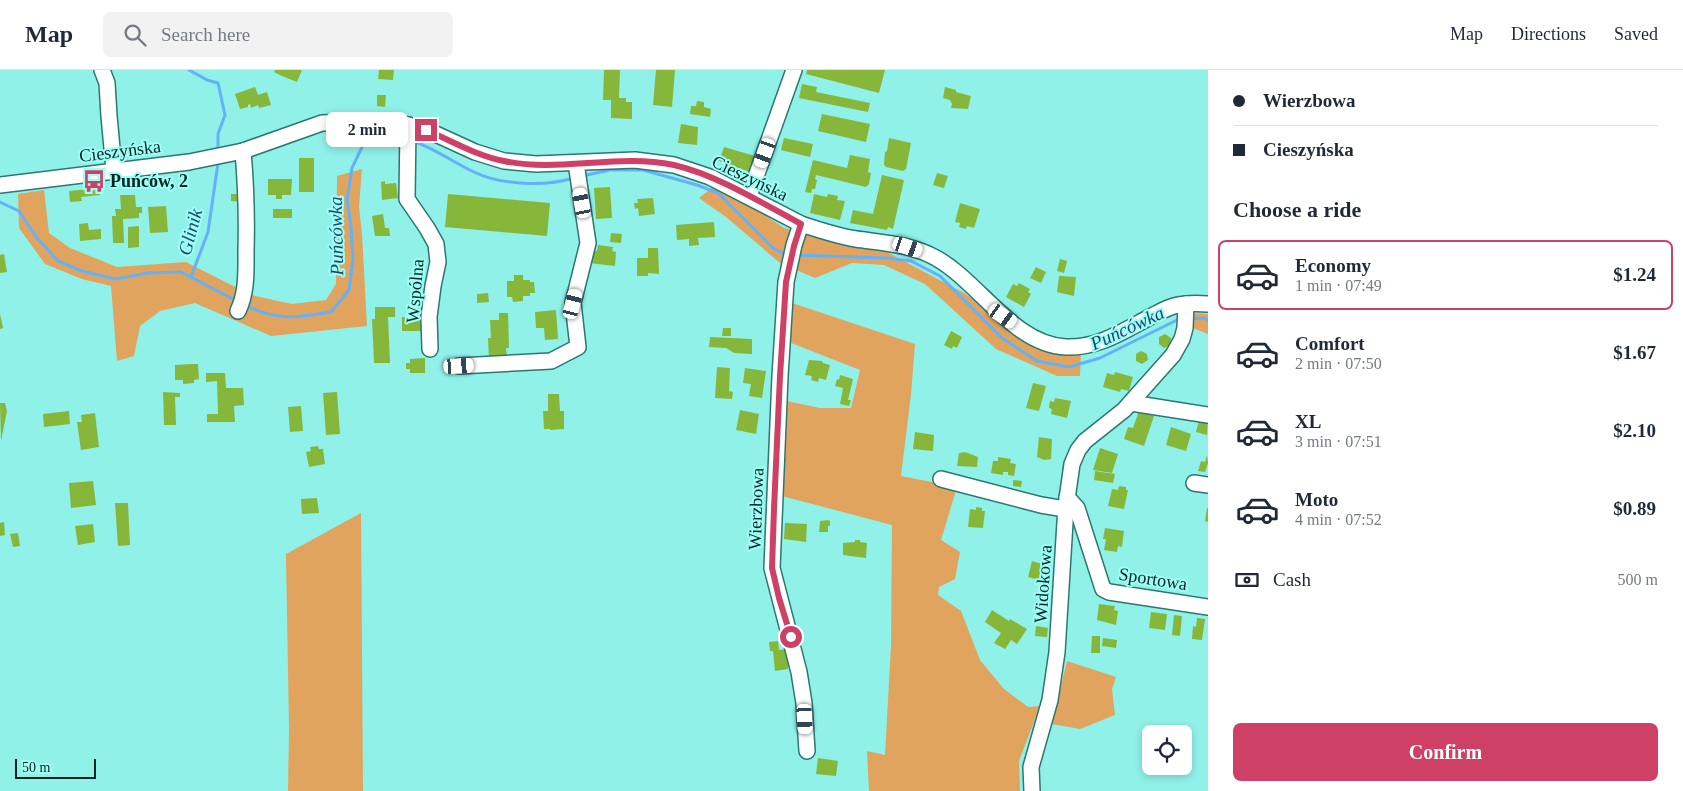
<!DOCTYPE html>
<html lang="en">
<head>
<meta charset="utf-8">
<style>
  body { margin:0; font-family:Georgia,serif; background:#f2f2f3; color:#1f2937; height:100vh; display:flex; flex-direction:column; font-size:19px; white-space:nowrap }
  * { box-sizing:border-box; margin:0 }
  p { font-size:16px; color:#747a83 }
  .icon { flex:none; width:28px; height:28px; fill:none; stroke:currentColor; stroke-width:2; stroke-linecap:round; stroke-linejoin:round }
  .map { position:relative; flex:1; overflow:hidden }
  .side { display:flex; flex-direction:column; background:#fff; width:475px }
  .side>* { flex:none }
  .banner { display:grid; align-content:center; height:110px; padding:0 25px; background:#fff }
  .fabs { position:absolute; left:1142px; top:655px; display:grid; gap:10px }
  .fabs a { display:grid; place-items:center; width:50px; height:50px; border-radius:8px; background:#fff; box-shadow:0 2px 8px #0003; font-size:25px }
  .scale { position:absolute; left:15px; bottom:12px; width:81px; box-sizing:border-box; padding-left:5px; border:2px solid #042422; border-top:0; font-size:14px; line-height:18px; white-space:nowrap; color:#042422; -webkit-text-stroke:4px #9dfff6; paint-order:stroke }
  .end { position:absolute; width:22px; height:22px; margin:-11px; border:6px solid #ce4066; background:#fff; box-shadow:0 0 0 2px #fff }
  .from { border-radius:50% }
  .bubble { position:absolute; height:35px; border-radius:8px; background:#fff; box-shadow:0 2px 8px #0003; font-size:16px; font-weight:700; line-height:35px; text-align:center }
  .car { position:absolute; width:15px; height:30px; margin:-15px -8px; border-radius:6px; box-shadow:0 0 4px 1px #0007; background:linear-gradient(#fff 24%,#345 0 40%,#fff 0 76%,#345 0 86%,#fff 0) }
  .banner b { display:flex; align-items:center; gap:18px; height:48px; font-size:19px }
  .banner b+b { border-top:1px solid #e0e1e3 }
  .banner i { width:12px; height:12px; background:#1f2937 }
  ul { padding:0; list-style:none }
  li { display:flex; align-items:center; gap:15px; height:70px; margin:0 10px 8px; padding:0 15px; border:2px solid transparent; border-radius:8px }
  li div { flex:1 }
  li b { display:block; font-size:19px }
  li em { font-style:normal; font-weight:700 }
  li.active { border-color:#ce4066 }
  li>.icon { width:45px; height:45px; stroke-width:1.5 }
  h2 { padding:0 25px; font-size:22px; line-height:60px }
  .pay { display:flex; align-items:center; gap:12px; height:55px; padding:0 25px; font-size:19px }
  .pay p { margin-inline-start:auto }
  .button { display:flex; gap:10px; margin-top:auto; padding:10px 25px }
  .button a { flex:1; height:58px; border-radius:8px; background:#ce4066; color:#fff; font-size:20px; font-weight:700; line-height:58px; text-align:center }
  header { display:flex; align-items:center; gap:30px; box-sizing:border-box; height:70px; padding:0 25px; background:#fff; border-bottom:1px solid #e0e1e3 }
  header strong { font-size:24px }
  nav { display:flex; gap:28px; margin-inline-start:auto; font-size:18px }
  .search { width:350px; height:45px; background:#f2f2f3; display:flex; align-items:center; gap:12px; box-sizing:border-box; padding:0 18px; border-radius:8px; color:#747a83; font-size:19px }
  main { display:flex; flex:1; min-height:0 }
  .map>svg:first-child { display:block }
</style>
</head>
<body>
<header>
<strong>Map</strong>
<div class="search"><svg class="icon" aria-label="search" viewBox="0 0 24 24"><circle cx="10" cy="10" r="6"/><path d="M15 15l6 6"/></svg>Search here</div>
<nav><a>Map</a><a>Directions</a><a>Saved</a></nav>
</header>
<main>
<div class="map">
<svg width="1208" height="721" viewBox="0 0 1208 721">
  <rect width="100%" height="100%" fill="#90f1e9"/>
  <g fill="#e0a45e">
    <path d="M362 99 359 137 362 164 367 256 271 266 195 233 160 241 140 256 134 286 117 291 111 216 82 209 45 194 19 158 18 124 44 120 49 163 70 178 117 197 186 192 251 225 292 234 326 230 336 214 337 106Z"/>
    <path d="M713 117 741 129 784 158 887 182 964 223 1045 280 1081 282 1080 306H1057L996 279 925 214 884 195 852 193 815 208 780 193 726 147 699 128Z"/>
    <path d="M789 232 915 274 911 324 901 406 957 417 941 470 960 482 955 509 939 517 938 525 961 541 980 590 1004 619 1028 637 1040 636 1019 691 1020 721H869L867 681 885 685 891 575 892 455 778 425 782 330 820 338H851L860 300 786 271Z"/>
    <path d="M1192 243 1208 244V264L1193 258Z"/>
    <path d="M361 443 363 721H288L289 659 286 484Z"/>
    <path d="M1067 591 1116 607 1112 619 1115 645 1080 659 1052 654Z"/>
  </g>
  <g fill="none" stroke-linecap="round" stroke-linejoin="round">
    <g stroke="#64b1f8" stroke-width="3">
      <path d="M189 0 207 10 218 13 225 45 218 64V80"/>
      <path d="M412 71C433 77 454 93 474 102 500 115 546 117 573 108"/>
      <path d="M582 106 610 100H643L697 115 718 123 773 178 784 184H787"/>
      <path d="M0 132 19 141 37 168 58 191 82 201 115 209 148 203 181 202 237 231"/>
      <path d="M796 185 886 188 911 191 940 206 1002 268 1037 291 1069 297 1100 288 1177 250 1180 249"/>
      <path d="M191 207 208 162 218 93"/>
      <path d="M245 235C277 251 296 248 331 242L349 220 353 189 351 156 347 130 352 98 363 75 380 68 396 66 403 68"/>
      <path d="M1189 249 1204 248 1208 250"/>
    </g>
  </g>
  <g fill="#86b73b">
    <path d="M275 0H302L297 12 282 6 274 2Z"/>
    <path d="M379 0H394L393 10 378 9Z"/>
    <path d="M604 0H620L619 28H626V32H632V49L611 48V30H603Z"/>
    <path d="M656 0H675L672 37 653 35Z"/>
    <path d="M807 0H885L879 23 806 4Z"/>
    <path d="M802 14 817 17 816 22 870 33 868 42 799 28Z"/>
    <path d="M255 17 258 25 267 22 271 35 259 38 258 35 251 38 250 34 248 35V37L240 39 235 24Z"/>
    <path d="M945 17 956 20V22L971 26 968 39 951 38 952 34 950 30 943 28Z"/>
    <path d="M377 25H386L385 37 377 36Z"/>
    <path d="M697 31 704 32V37L711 39 710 47 690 44 691 36H696Z"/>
    <path d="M822 44 870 54 866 72 818 61Z"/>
    <path d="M681 54 698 57 697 75 678 73Z"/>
    <path d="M784 68 813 74 810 87 781 80Z"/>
    <path d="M889 68 911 73 906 99 903 101 886 97 884 95 885 82 887 81Z"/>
    <path d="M724 77 755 86 750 102 719 91Z"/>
    <path d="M850 85 870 89 868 102 871 103 869 114 866 117 816 105 815 109 817 110 815 119H812L811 123 805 122 813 90 847 98Z"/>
    <rect x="299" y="88" width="15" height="34"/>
    <path d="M937 103 948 106 944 118 933 115Z"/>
    <path d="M882 105 904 110 893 159 888 157 887 160 850 153 853 140 873 144Z"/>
    <path d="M268 109H292L291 125H282V129H276V125H268Z"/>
    <path d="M385 111V114L396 113 398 128 382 130 381 112Z"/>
    <path d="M610 117 612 148 596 149 594 118Z"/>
    <path d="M99 118 100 125 81 127 82 131 70 132 69 121Z"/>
    <path d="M231 124H242V132L231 131Z"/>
    <path d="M448 124 550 133 547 166 445 157Z"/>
    <path d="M814 124 827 127 828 124 838 126 837 130 845 131 840 150 810 143Z"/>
    <path d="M120 125H135L136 137H142V143H139V148L123 149 124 173H113L112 146H116L115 139H121Z"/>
    <path d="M653 128 655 144 639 146 638 138 635 139 634 133H638L637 129Z"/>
    <path d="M960 133 980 139 974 158 967 156 966 159 959 157 960 153 955 152Z"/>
    <path d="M166 136 168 162 150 163 148 137Z"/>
    <rect x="273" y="139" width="19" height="9"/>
    <path d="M383 144 385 158H389L390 166H375L372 146Z"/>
    <path d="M714 152 715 167 698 168 699 175 689 176V169L677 170 676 155Z"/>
    <path d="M88 153 89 160 101 159V169L80 171 79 154Z"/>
    <path d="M139 156V177L128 178V157Z"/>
    <path d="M611 163 622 164 621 173 610 172Z"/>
    <path d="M598 175 613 177 612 181 616 182 615 196 589 193 591 180 597 181Z"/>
    <path d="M648 178H658L659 204 648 203V206H637V188H648Z"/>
    <path d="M4 184 7 202 0 203V185Z"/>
    <path d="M1060 189 1067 191 1064 203 1057 201Z"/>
    <path d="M1036 197 1046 202 1041 213 1030 208Z"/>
    <path d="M514 205H523V210H530V212H534L535 223H530V226H523V231L513 232 512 227H507V211H514Z"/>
    <path d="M1059 206 1076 207 1074 226 1057 222Z"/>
    <path d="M1019 213 1030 219 1028 222 1031 224 1024 237 1006 227 1013 214 1017 216Z"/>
    <path d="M488 223 489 232 477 233V224Z"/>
    <path d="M375 237H395V247H388L390 293H374L372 249H375Z"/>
    <path d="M556 240 558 269 545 270 544 258H536L535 242Z"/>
    <path d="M499 243H508L509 278H506L507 288 489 289 488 268H491L490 250H499Z"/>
    <path d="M0 244 3 258 0 259Z"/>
    <rect x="402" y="247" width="21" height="14"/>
    <path d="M723 258H731V266H722Z"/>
    <path d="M951 261 962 267 957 278 953 276 952 279 944 275Z"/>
    <path d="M1165 264 1171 268 1170 275 1164 278 1159 274V267Z"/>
    <path d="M710 267 752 269V284L734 283 726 278 709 277Z"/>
    <path d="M1141 281 1147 284 1148 290 1142 294 1136 291V284Z"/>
    <path d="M425 288V303H410V299H406V293H410V289Z"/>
    <path d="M809 290 822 291 823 293 830 295 826 310 819 308 818 312 811 310 812 306 805 305Z"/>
    <path d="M190 294H198L199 309 194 310V313L183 314V310H175V295Z"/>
    <path d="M717 297 730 298 729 321 733 322 732 329 715 328Z"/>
    <path d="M745 298 766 301 762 328 749 326 751 314 743 313Z"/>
    <path d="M1115 302 1133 307 1129 321 1121 319 1120 322 1103 317 1107 303 1114 305Z"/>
    <path d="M206 303H225L226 318H243L244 335 234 336 235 352H207V344H218L217 311 206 312Z"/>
    <path d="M840 305 853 309 848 330H851L849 336 840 334 843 318 835 316 837 309 839 310Z"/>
    <path d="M1033 313 1046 316 1039 341 1026 338Z"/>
    <path d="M163 322 180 323V327H175L176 355H164Z"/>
    <path d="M337 322 340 364 326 365 323 323Z"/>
    <path d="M548 324H559L560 341H564V359L550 360V359H544L543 341H548Z"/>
    <path d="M1055 328 1071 331 1067 348 1051 344 1052 339 1049 338 1050 331 1054 332Z"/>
    <path d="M0 333H5L7 341 1 371Z"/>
    <path d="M301 336 303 361 290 362 288 337Z"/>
    <path d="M740 340 759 344 756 364 736 360Z"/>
    <path d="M69 341 70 354 44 357 43 344Z"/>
    <path d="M1139 341 1154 346 1144 376 1124 369 1128 357 1133 358Z"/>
    <path d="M95 343 99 377 81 380 77 352H82L81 345Z"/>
    <path d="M1200 347 1208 349 1207 365 1196 362Z"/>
    <path d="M1171 357 1191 364 1186 381 1166 375Z"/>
    <path d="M915 362 934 365 933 381 913 379Z"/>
    <path d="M1039 367 1052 369 1051 389 1044 390 1037 387Z"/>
    <path d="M318 376 319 379H323L325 394 309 397 306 382 311 381 310 377Z"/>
    <path d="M1100 378 1118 384 1112 403 1093 400Z"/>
    <path d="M965 382 978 387 977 397 957 396 959 383Z"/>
    <path d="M1207 385 1208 393 1205 402 1198 401 1201 391 1205 392Z"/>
    <path d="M998 387 1011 389 1010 393 1016 394 1014 406 1008 405V402H1003V405L991 403 993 391H998Z"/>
    <path d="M1095 401 1115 404 1113 413 1094 410Z"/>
    <path d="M1013 410 1022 411 1021 417 1013 416Z"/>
    <path d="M93 411 96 435 71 438 69 413Z"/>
    <path d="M1119 416 1126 417V420H1128L1124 439 1108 436 1112 419 1118 420Z"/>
    <path d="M317 428 319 443 302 444 301 429Z"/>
    <path d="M115 433H128L130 475 118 476Z"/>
    <path d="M976 437 982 438V441H985L983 458 968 457 970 439 976 440Z"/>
    <path d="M1207 438H1208V452L1205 451Z"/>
    <path d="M828 450 830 451V456H828V462H819L820 451Z"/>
    <path d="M4 452 5 465 0 466V453Z"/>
    <path d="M785 453 807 454 806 472 784 469Z"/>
    <path d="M93 454 95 472 78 475 75 456Z"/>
    <path d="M1105 458 1124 461 1122 477 1118 476 1117 482 1104 480 1106 469H1103Z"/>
    <path d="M18 463 20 476 13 477 10 464Z"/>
    <path d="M855 470H860V472L867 473 866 488 843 485V473L855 472Z"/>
    <path d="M1032 491 1046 495 1043 511 1028 507Z"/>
    <path d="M1099 534 1115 536 1114 540 1118 541 1116 555 1097 550Z"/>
    <path d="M992 540 1009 551 1010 549 1027 559 1017 574 1011 570 1005 579 994 573 1001 563 985 552Z"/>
    <path d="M1151 542 1167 544 1165 560 1149 558Z"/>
    <path d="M1174 545 1182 546 1180 566 1172 565Z"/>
    <path d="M1197 548 1205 549 1202 570 1192 569 1193 556 1196 557Z"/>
    <path d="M1036 556 1048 558 1047 567 1035 566Z"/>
    <path d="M1092 566H1100V583H1091Z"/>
    <path d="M1103 568 1117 570 1116 578 1102 576Z"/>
    <path d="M778 571 779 580 788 579 790 593 788 594V599L775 601 773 581H770L769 572Z"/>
    <path d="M818 688 838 691 836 706 816 704Z"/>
  </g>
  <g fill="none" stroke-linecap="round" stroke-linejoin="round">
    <defs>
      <g id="minor">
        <path d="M102 0 107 13 109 46 114 100"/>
        <path d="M408 55 407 129 427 158 436 174 438 192 433 216 429 247 430 279"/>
        <path d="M0 115 189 92 243 81 322 53 381 51 408 55 427 60 475 82 504 91 536 94 635 90 674 95 710 107 801 154C819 160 837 166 856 169 884 173 911 174 936 188 979 212 1014 275 1066 277 1098 278 1122 262 1150 247 1158 243 1166 238 1174 236 1185 233 1197 233 1208 234"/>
        <path d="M749 126 794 0"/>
        <path d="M801 154 794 175 786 212 780 306 772 498 799 602 804 633 807 681"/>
        <path d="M238 241C247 222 246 202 246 181 247 146 246 116 243 81"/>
        <path d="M459 296 551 291 578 277 573 233 588 173 576 93"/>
        <path d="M1131 333 1208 345"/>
        <path d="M941 409 1041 435 1059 438 1066 436"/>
        <path d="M1194 413 1208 415"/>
        <path d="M1067 427 1077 438 1103 519 1109 522 1208 537"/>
        <path d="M1032 721 1031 697 1050 630 1057 582 1066 436 1072 394 1078 380 1085 371 1124 340 1173 285 1182 269 1185 258 1186 234"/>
      </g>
    </defs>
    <use href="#minor" stroke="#2b7772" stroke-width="18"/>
    <use href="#minor" stroke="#fff" stroke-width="15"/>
  </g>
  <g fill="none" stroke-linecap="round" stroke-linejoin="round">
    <path stroke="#ce4066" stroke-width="6" d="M426 60C452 71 477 86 504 91 559 103 617 83 674 95 717 105 762 133 801 154L794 176 786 212 780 306 774 439 772 498 779 528 791 567"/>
  </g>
  <defs>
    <symbol id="bus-bare" viewBox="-9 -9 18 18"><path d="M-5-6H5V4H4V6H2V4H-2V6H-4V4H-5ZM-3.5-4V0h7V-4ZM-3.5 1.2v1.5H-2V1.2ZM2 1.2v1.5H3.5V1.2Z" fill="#ce4066" stroke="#9dfff6" stroke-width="2.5" paint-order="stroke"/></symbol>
  </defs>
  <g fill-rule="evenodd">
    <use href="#bus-bare" x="78" y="95" width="32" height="32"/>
  </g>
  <g text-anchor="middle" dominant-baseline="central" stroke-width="4" stroke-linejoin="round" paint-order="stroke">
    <g font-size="18" fill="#042422" stroke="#9dfff6">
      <text transform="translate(120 81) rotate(-7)">Cieszyńska</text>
      <text transform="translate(750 108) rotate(26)">Cieszyńska</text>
      <text transform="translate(415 221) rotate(-85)">Wspólna</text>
      <text transform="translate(756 439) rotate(-88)">Wierzbowa</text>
      <text transform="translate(1153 509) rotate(9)">Sportowa</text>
      <text transform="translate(1043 514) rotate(-86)">Widokowa</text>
    </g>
    <g font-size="18" font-weight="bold" fill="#042422" stroke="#9dfff6" text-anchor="start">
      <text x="110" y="111">Puńców, 2</text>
    </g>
    <g font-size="19" font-style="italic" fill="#1f466b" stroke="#9dfff6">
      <text transform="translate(190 162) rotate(-75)">Glinik</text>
      <text transform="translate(336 166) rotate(-91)">Puńcówka</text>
      <text transform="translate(1127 258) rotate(-25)">Puńcówka</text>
    </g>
  </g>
</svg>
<div class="fabs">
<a><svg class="icon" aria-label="locate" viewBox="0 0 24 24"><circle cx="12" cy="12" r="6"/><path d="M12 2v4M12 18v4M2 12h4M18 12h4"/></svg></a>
</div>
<div class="scale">50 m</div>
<i class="end from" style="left:791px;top:567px"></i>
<i class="end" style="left:426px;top:60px"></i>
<div class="bubble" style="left:326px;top:42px;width:82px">2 min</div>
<i class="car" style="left:765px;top:83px;rotate:200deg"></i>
<i class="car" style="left:582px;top:133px;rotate:349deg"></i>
<i class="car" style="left:908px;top:177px;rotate:109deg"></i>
<i class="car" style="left:573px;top:234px;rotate:14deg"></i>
<i class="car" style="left:1003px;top:246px;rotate:125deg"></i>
<i class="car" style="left:459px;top:296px;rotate:87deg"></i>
<i class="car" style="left:805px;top:649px;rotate:177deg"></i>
</div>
<section class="side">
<div class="banner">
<b><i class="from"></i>Wierzbowa</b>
<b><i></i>Cieszyńska</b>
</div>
<h2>Choose a ride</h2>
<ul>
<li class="active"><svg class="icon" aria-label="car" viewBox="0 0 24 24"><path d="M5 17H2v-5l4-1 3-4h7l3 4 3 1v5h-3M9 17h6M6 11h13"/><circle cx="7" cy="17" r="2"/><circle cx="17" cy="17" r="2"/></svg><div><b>Economy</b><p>1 min · 07:49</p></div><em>$1.24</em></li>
<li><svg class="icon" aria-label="car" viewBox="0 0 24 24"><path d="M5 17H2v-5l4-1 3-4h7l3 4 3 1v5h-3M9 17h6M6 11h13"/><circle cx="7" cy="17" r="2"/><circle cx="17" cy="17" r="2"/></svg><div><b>Comfort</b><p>2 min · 07:50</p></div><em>$1.67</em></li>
<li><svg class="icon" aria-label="car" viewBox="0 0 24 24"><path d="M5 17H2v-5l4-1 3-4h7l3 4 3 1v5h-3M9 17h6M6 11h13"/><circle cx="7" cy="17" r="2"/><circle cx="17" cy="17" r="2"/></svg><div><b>XL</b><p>3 min · 07:51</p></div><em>$2.10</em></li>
<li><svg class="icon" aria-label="car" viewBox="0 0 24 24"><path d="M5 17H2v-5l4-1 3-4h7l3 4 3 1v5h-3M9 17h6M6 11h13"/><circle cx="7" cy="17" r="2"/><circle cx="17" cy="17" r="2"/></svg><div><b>Moto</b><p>4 min · 07:52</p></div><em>$0.89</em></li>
</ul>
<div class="pay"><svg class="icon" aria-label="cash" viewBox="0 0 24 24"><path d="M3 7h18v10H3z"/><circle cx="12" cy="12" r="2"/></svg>Cash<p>500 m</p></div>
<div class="button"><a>Confirm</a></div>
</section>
</main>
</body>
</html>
